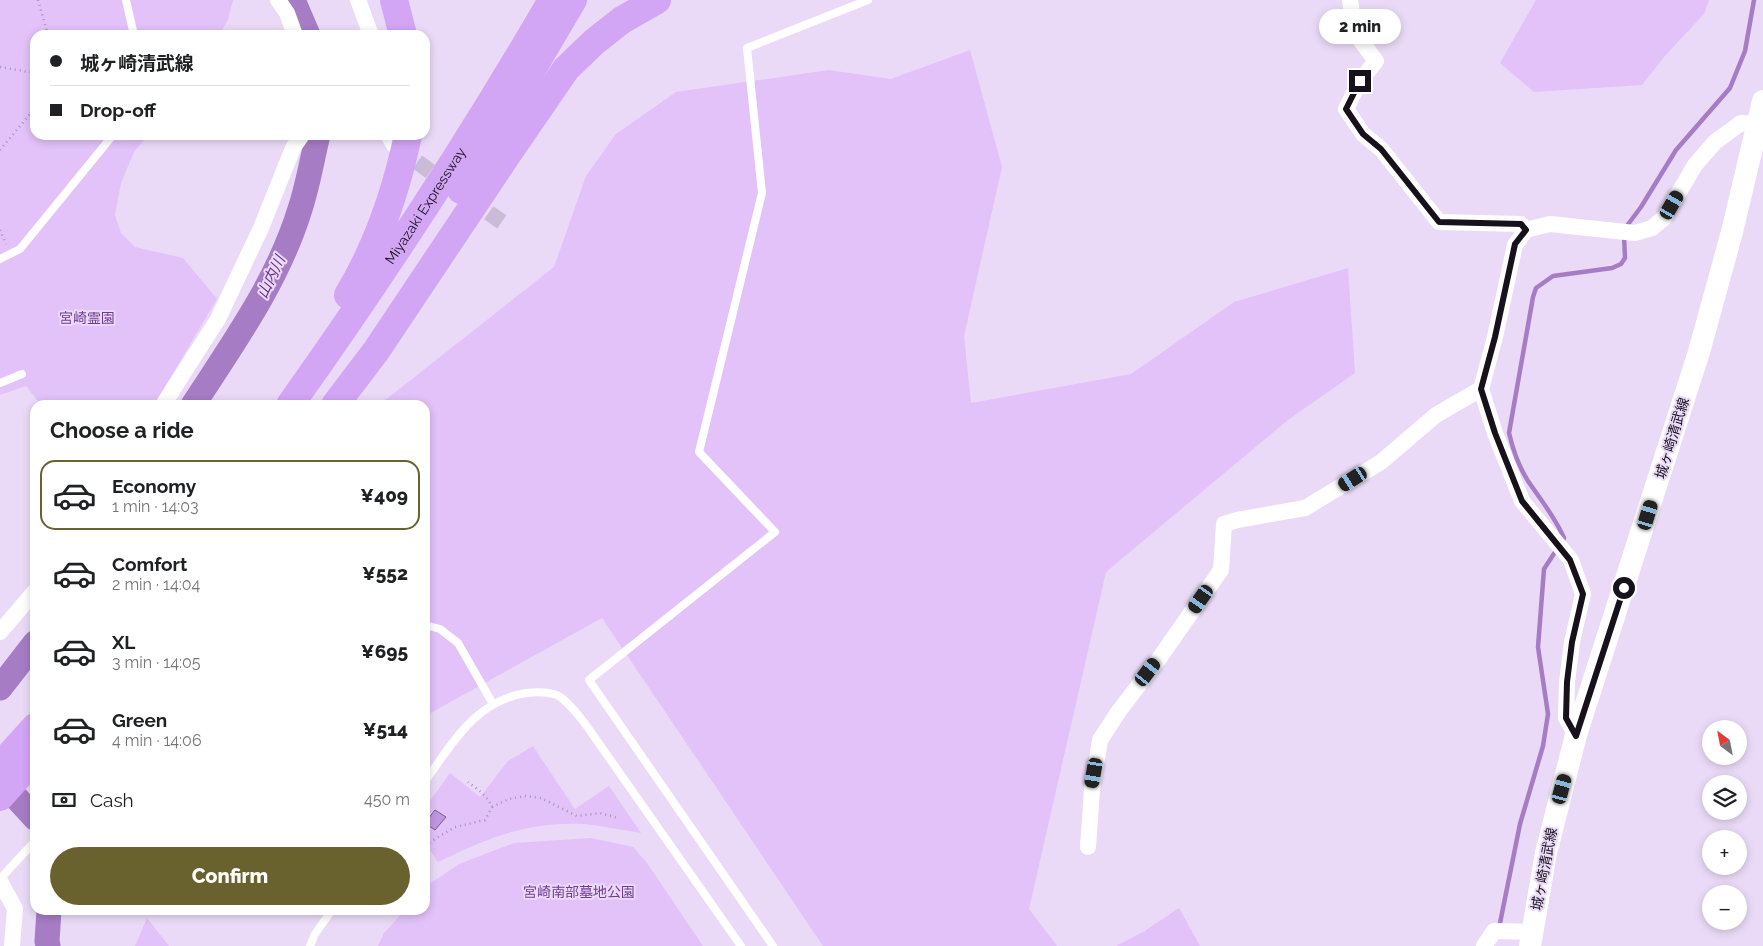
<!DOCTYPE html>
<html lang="en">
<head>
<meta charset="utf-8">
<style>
  body { margin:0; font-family:Raleway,"Noto Sans JP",sans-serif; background:#f2f2f2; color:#202124; height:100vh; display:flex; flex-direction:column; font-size:19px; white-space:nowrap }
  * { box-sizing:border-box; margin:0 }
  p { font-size:16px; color:#757577 }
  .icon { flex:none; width:28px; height:28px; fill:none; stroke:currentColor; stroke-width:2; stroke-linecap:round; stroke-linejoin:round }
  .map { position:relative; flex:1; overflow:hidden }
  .side { position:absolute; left:30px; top:400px; width:400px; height:515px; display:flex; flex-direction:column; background:#fff; border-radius:15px; box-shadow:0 2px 8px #0003 }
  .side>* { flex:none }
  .banner { position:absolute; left:30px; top:30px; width:400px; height:110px; border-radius:15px; box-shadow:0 2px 8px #0003; display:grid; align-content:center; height:110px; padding:0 20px; background:#fff }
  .needle { width:32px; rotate:328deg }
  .controls { position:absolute; left:1702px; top:720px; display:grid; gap:10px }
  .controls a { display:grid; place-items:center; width:45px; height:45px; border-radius:50%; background:#fff; box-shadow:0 2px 8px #0003; font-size:25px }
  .end { position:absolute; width:22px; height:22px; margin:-11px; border:6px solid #17111b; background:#fff; box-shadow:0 0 0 2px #fff }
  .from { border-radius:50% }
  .bubble { position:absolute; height:35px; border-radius:18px; background:#fff; box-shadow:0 2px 8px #0003; font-size:16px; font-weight:800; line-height:35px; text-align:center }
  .car { position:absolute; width:15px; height:30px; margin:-15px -8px; border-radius:6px; box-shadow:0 0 4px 1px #0007; background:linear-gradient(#222 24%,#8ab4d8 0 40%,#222 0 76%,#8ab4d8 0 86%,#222 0) }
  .banner b { display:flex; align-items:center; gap:18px; height:48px; font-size:19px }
  .banner b+b { border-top:1px solid #e0e0e0 }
  .banner i { width:12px; height:12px; background:#202124 }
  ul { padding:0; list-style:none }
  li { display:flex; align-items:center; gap:15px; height:70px; margin:0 10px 8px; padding:0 10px; border:2px solid transparent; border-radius:15px }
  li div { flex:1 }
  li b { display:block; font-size:19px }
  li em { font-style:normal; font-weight:800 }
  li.selected { border-color:#69612e }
  li>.icon { width:45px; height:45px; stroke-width:1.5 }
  h2 { padding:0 20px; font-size:22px; line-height:60px }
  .pay { display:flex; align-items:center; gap:12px; height:55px; padding:0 20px; font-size:19px }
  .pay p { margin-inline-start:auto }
  .primary-button { display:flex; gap:10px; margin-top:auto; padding:10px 20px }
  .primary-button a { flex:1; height:58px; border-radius:30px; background:#69612e; color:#fff; font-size:20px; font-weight:800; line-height:58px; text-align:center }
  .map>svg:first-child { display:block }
</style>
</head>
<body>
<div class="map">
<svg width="1763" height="946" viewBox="0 0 1763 946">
  <rect width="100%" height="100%" fill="#eadaf7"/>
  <g fill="#e2c2f9">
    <path d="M0 0H233L228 20 219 35H35V135H148L134 152 121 183 115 215 121 233 135 247 183 258 217 299 154 405H41L26 386 0 395Z"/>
    <path d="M1536 0H1709L1704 14 1664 57 1642 85 1534 92 1500 63Z"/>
    <path d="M970 50 1002 167 964 336 971 403 1131 374 1234 302 1348 268 1355 373 1288 420 1106 572 1029 909 1057 946H823L602 618 425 716V405H379L554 267 586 176 616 134 676 92 829 70 891 79Z"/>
    <path d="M533 746 575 809 609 786 641 833C622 830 603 826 584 824 528 821 487 838 438 862L425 843V808L450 773 480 797 508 761Z"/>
    <path d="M591 838 633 847 647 863 703 946H378L384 933 405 910H425V887L459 864 514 843Z"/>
    <path d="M1179 908 1200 946H1116L1145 931Z"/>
    <path d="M147 918 169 946H135Z"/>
  </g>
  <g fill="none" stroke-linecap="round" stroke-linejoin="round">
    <g stroke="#a67cc4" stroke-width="4.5">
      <path d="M1626 227 1641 207 1676 150 1730 88 1745 51 1754 0"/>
      <path d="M1562 543 1564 538C1555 517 1541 500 1528 481 1519 467 1513 450 1509 433L1533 297 1536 288 1553 276 1612 268 1621 264 1625 258 1624 235"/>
      <path d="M1499 928 1520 824 1543 746 1548 714 1538 647 1544 569 1557 549"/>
    </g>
    <g stroke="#a67cc4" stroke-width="25">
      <path d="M293 0 308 35"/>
      <path d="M193 405C234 342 278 281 300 209 308 185 312 159 318 135"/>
      <path d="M0 688 35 643"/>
      <path d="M0 780 35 818"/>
      <path d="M48 946 47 941 49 910"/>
    </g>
  </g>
  <path fill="#c296e1" stroke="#72647d" d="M435 810 446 817 435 830 425 823Z"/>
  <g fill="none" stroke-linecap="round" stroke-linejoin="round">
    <g stroke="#cabcd6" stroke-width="16" stroke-dasharray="16 8" stroke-linecap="butt">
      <path d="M398 148 449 185"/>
      <path d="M469 199 502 222"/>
    </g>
    <g stroke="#a497ae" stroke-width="2.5" stroke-dasharray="1 4" stroke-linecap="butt">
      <path d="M38 0 48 35"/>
      <path d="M0 67 35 73"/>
      <path d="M0 150 35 108"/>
      <path d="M0 230 6 244"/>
      <path d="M492 807 509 799 525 796 541 798 577 816 600 813 618 818"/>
      <path d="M425 845 455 827 485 820 492 807C487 795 477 789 468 782"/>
    </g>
    <g stroke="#fff" stroke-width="8">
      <path d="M126 0 134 35"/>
      <path d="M0 259 20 249 113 135"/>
      <path d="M0 383 22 374"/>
      <path d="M425 625 440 629 458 643 493 704"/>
      <path d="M425 781C453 743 475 701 526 693 535 692 549 692 557 695 569 702 578 715 586 725L741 946"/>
      <path d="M0 879 35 841"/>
      <path d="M310 946 315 934 332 910"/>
      <path d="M773 946 589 680 775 532 699 452 762 193 747 48 868 0"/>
    </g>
    <g stroke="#fff" stroke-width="16">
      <path d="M278 0 287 13 295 35"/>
      <path d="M358 0 371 35"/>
      <path d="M1350 0 1355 33 1376 61 1360 81 1346 109 1363 134 1381 149 1439 222 1521 224 1526 230"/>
      <path d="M388 135 394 145"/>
      <path d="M163 405 218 319 261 228 293 148 302 135"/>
      <path d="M0 632 35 591"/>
      <path d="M1576 735 1566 718 1567 682 1572 642 1583 594 1571 560 1522 501 1495 433 1481 389 1495 337 1515 245 1526 230 1550 224 1635 233 1652 228 1664 218 1695 165 1715 142 1741 123 1757 124 1763 126"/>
      <path d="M1088 847 1092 790 1100 740 1119 711 1158 660 1221 570 1224 524 1237 520 1305 508 1381 462 1436 415 1481 389"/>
      <path d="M0 881 15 909 12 946"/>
      <path d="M1484 946 1494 931 1532 932"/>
    </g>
    <path stroke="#fff" stroke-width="22" d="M1530 946 1546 853 1576 735 1699 352 1732 232 1763 101"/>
    <g stroke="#d3a5f5" stroke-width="28">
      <path d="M394 0 403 35"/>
      <path d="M461 190 573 0"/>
      <path d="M348 295C378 245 396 192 408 135"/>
      <path id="s1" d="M290 405C383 274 471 140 552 0"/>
      <path d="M335 405 376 351 507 155 566 69 594 42 622 20 657 0"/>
      <path d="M0 766 35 727"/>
      <path d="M0 797 35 758"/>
    </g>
  </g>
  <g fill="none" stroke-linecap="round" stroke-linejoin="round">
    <path stroke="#17111b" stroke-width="6" d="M1360 81 1346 109 1363 134 1381 149 1439 222 1521 224 1526 230 1515 244 1495 337 1481 389 1495 433 1522 501 1570 560 1583 594 1572 642 1567 682 1566 718 1576 736 1624 588"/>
  </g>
  <g text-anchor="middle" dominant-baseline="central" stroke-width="4" stroke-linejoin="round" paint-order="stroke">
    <g font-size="14" fill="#17111b" stroke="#eadaf7">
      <text stroke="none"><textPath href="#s1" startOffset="241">Miyazaki Expressway</textPath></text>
      <text transform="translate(1672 438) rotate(-73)">城ヶ崎清武線</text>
      <text transform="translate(1544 869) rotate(-79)">城ヶ崎清武線</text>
    </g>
    <g font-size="14" fill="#713b92" stroke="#eadaf7">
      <text x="87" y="318">宮崎霊園</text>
      <text x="579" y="892">宮崎南部墓地公園</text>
    </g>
    <g font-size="15" font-style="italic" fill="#683188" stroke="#eadaf7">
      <text transform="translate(271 277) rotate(-64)">山内川</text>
    </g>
  </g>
</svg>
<div class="controls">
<a><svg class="needle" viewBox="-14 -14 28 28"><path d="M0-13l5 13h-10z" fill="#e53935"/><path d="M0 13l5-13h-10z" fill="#757577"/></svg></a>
<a><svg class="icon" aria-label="layers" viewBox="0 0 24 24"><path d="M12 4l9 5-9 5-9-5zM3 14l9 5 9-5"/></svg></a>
<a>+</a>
<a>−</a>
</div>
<i class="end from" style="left:1624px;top:588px"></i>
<i class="end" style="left:1360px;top:81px"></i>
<div class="bubble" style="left:1319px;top:9px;width:82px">2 min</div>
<i class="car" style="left:1672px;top:205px;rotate:30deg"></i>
<i class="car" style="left:1353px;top:479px;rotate:238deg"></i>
<i class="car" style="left:1648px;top:515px;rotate:17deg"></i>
<i class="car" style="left:1201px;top:599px;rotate:215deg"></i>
<i class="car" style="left:1148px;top:672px;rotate:37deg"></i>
<i class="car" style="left:1094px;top:773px;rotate:190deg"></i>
<i class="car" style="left:1562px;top:789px;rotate:15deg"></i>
<div class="banner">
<b><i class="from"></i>城ヶ崎清武線</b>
<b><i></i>Drop-off</b>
</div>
<section class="side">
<h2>Choose a ride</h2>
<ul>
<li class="selected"><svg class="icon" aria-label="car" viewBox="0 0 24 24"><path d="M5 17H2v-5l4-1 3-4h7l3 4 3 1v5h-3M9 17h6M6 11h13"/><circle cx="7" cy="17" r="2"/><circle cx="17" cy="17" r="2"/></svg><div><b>Economy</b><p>1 min · 14:03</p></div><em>¥409</em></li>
<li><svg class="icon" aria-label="car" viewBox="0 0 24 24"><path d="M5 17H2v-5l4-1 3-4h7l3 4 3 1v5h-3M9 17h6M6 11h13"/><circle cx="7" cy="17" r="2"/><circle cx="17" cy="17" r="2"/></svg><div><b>Comfort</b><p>2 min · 14:04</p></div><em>¥552</em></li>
<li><svg class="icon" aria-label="car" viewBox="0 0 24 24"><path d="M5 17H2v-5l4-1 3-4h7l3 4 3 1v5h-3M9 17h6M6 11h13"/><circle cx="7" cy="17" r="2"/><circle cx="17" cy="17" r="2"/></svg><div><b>XL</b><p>3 min · 14:05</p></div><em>¥695</em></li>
<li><svg class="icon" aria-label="car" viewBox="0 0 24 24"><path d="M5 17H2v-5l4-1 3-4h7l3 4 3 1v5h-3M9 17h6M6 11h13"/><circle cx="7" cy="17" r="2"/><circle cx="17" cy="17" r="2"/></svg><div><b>Green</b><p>4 min · 14:06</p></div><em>¥514</em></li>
</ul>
<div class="pay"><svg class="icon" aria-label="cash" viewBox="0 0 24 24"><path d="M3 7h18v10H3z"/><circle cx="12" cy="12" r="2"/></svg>Cash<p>450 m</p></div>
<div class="primary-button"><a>Confirm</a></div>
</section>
</div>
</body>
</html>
